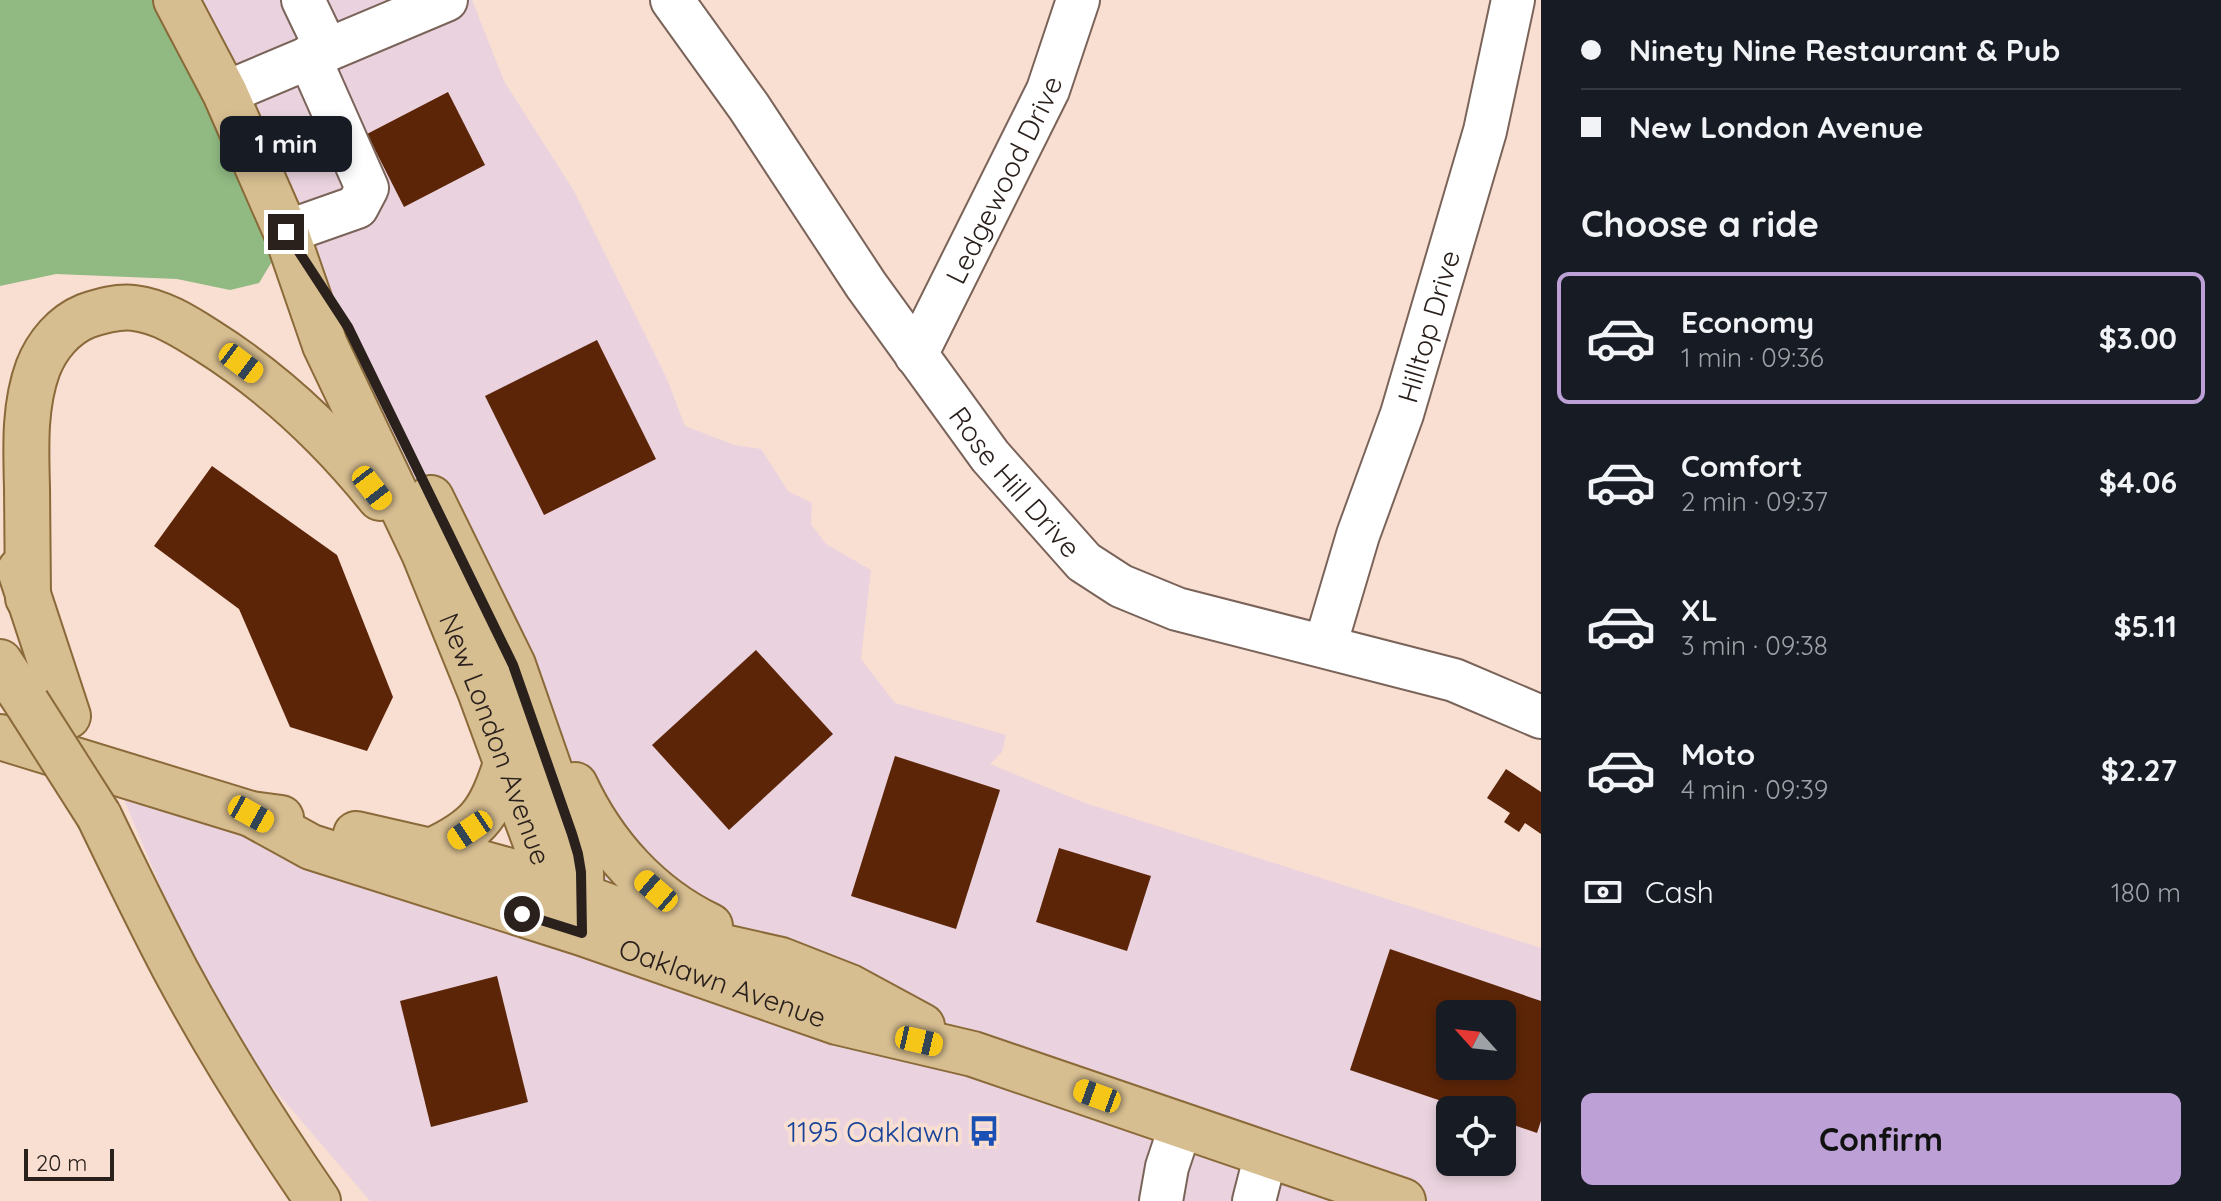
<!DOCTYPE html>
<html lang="en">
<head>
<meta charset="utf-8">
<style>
  body { margin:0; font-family:Quicksand,sans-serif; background:#20242c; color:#f1f3f6; height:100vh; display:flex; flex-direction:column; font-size:30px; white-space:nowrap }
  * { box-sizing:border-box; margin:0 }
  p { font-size:26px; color:#9ea1a6 }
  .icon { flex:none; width:44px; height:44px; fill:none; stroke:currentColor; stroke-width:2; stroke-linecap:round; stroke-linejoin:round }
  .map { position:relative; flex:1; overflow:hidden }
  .details { display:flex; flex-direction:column; background:#171b24; width:680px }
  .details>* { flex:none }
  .banner { display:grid; align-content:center; height:176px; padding:0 40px; background:#171b24 }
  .needle { width:52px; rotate:297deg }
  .controls { position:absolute; left:1436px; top:1000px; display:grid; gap:16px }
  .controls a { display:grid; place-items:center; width:80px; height:80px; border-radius:12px; background:#171b24; box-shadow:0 4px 12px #0003; font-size:40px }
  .scale { position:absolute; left:24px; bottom:20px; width:90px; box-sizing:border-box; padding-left:8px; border:4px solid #2a201c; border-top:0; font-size:22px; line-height:28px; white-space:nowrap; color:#2a201c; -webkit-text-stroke:6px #f9ded2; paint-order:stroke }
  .end { position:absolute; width:36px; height:36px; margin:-18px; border:10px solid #2a201c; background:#fff; box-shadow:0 0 0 4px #fff }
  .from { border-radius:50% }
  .bubble { position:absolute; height:56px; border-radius:12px; background:#171b24; box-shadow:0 4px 12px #0003; font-size:26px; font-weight:700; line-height:56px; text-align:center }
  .car { position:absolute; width:24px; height:48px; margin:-24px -12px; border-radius:10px; box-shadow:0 0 6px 2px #0007; background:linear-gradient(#f5c518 24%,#345 0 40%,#f5c518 0 76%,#345 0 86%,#f5c518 0) }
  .banner b { display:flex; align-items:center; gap:28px; height:76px; font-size:30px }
  .banner b+b { border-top:2px solid #363941 }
  .banner i { width:20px; height:20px; background:#f1f3f6 }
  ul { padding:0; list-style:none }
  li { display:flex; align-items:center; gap:24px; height:132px; margin:0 16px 12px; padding:0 24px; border:4px solid transparent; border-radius:12px }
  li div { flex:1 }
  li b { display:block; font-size:30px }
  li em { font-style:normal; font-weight:700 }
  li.selected { border-color:#bca0d6 }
  li>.icon { width:72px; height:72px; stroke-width:1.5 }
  h2 { padding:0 40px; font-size:36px; line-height:96px }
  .pay { display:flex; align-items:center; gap:20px; height:88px; padding:0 40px; font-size:30px }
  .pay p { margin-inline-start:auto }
  .primary-button { display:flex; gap:16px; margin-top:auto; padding:16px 40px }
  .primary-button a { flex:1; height:92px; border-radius:12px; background:#bca0d6; color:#111; font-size:32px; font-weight:700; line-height:92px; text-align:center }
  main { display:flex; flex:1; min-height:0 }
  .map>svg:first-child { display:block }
</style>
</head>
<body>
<main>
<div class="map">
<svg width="1541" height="1201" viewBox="0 0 1541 1201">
  <rect width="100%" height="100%" fill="#f9ded2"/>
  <path fill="#ead3de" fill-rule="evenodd" d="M159 0H472L504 81 574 191 667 379 685 426 734 445 761 449 788 491 812 503 811 524 826 544 871 570 861 659 895 703 1006 735 1002 752 990 764 1085 803 1541 948V1201H370L263 1076 254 1075 179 931 120 790 591 919ZM1450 1014H1502V1066H1450ZM1450 1110H1502V1162H1450Z"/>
  <path fill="#90ba82" d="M0 0H159L276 255 259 283 230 290 177 279 56 274 0 286Z"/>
  <g fill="#5c2508" fill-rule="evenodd">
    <path d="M448 92 485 165 404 207 367 134Z"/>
    <path d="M597 340 656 459 544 515 485 396Z"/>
    <path d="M212 466 337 555 393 697 367 751 290 727 239 609 154 546Z"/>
    <path d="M756 650 833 734 729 830 652 745Z"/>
    <path d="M895 756 1000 790 956 929 851 896Z"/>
    <path d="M1506 769 1541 792V834L1525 823 1519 832 1504 822 1510 813 1487 798Z"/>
    <path d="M1059 848 1151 876 1127 951 1036 922Z"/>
    <path d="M1390 949 1541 1001V1121L1537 1133 1502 1121V1110H1468L1350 1070ZM1450 1014H1502V1066H1450Z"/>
    <path d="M497 976 528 1102 431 1127 400 1001Z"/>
  </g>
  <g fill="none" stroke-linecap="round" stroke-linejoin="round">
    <defs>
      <g id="minor">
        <path d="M303 0 327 50"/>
        <path id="s1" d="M672 0 749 107 866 285 990 456 1084 562 1121 586 1177 609 1454 680 1541 717"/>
        <path d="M225 93 446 0"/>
        <path d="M286 232 357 207 367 188 309 57"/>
        <path id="s2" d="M916 355 1048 90 1078 0"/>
        <path id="s3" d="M1325 646 1358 535 1402 414 1485 131 1513 0"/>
        <path d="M1161 1201 1167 1167 1181 1125"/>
        <path d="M1254 1201 1266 1154"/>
      </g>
      <g id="major">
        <path id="s4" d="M176 0 225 93 286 232 325 345 424 553 480 691 552 887 563 904"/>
        <path d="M431 498 513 665 572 834 581 872 582 923"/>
        <path d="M20 570 68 716"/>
        <path d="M28 598C28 561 27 525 27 488 26 448 24 406 38 368 47 345 64 325 86 316 101 311 118 306 134 308 160 311 184 326 206 340 273 382 331 437 380 498"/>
        <path d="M0 662 27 703"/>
        <path d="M0 737 251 814 281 818"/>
        <path d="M575 785C603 845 649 897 710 926"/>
        <path id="s5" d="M251 814 311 847 582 933 837 1022 973 1054 1403 1201"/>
        <path d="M99 816C124 868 149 920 176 971 219 1051 267 1127 318 1201"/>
        <path d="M356 834 474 861 510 871 719 946 781 960 850 987 922 1026"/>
        <path d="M431 851C481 828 490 812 507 761"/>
      </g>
    </defs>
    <use href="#minor" stroke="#7a6359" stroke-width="46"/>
    <use href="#major" stroke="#8a6a39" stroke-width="48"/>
    <use href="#minor" stroke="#fff" stroke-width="42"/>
    <use href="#major" stroke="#d7be91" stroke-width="44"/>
    <defs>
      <path id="major-bridge" d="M27 703 99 816"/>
    </defs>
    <use href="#major-bridge" stroke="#8a6a39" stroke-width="48" stroke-linecap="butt"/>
    <use href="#major-bridge" stroke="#d7be91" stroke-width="44"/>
  </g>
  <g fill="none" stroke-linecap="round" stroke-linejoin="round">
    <path stroke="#2a201c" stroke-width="10" d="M286 232 348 327 513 665 572 834 578 854 581 872 582 933 522 914"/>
  </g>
  <defs>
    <symbol id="bus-bare" viewBox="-9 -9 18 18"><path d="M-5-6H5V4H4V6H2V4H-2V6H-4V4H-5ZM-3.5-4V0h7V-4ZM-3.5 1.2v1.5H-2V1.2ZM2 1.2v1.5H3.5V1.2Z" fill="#1a4fb4" stroke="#f9ded2" stroke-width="2.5" paint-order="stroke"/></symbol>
  </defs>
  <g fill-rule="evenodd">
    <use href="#bus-bare" x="962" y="1109" width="44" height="44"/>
  </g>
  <g text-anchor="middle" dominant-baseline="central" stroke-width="8" stroke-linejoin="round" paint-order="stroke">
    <g font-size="28" fill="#2a201c" stroke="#f9ded2">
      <text stroke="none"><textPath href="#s2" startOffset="196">Ledgewood Drive</textPath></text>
      <text stroke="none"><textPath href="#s3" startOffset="336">Hilltop Drive</textPath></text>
      <text stroke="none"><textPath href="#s1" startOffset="592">Rose Hill Drive</textPath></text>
      <text stroke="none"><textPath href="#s4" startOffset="806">New London Avenue</textPath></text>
      <text stroke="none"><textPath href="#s5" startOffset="502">Oaklawn Avenue</textPath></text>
    </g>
    <g font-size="28" fill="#164399" stroke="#f9ded2" text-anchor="end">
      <text x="960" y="1131">1195 Oaklawn</text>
    </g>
  </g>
</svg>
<div class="controls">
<a><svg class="needle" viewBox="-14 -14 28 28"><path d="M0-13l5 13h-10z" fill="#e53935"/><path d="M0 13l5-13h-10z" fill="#9ea1a6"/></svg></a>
<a><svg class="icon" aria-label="locate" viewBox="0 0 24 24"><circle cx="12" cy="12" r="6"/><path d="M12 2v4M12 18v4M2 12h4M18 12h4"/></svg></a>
</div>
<div class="scale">20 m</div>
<i class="end from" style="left:522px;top:914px"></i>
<i class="end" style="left:286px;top:232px"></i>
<div class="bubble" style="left:220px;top:116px;width:132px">1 min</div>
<i class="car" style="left:241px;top:363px;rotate:127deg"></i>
<i class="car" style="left:372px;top:488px;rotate:142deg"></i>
<i class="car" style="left:251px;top:814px;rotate:119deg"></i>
<i class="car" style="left:470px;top:830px;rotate:236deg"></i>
<i class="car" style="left:656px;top:891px;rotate:311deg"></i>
<i class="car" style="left:919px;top:1041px;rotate:103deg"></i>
<i class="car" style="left:1097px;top:1096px;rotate:290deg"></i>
</div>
<section class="details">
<div class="banner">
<b><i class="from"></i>Ninety Nine Restaurant &amp; Pub</b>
<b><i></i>New London Avenue</b>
</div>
<h2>Choose a ride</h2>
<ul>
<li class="selected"><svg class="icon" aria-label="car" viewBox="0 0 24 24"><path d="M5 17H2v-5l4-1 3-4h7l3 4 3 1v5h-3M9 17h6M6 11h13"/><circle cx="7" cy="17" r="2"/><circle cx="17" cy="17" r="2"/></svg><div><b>Economy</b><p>1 min · 09:36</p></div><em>$3.00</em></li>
<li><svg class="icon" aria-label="car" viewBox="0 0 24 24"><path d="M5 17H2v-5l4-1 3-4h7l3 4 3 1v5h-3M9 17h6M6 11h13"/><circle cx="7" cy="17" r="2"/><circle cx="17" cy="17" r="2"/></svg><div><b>Comfort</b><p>2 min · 09:37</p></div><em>$4.06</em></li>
<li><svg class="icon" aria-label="car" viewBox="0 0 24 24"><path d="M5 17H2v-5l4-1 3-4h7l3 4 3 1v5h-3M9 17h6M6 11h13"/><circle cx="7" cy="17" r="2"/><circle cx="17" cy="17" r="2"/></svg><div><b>XL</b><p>3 min · 09:38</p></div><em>$5.11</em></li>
<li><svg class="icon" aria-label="car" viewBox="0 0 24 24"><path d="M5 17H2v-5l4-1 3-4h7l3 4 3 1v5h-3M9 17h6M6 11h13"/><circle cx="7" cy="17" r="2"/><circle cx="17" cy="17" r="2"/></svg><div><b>Moto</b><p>4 min · 09:39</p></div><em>$2.27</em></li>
</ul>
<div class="pay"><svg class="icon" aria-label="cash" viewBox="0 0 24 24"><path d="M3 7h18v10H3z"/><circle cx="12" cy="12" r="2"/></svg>Cash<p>180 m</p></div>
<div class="primary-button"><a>Confirm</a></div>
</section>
</main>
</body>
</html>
